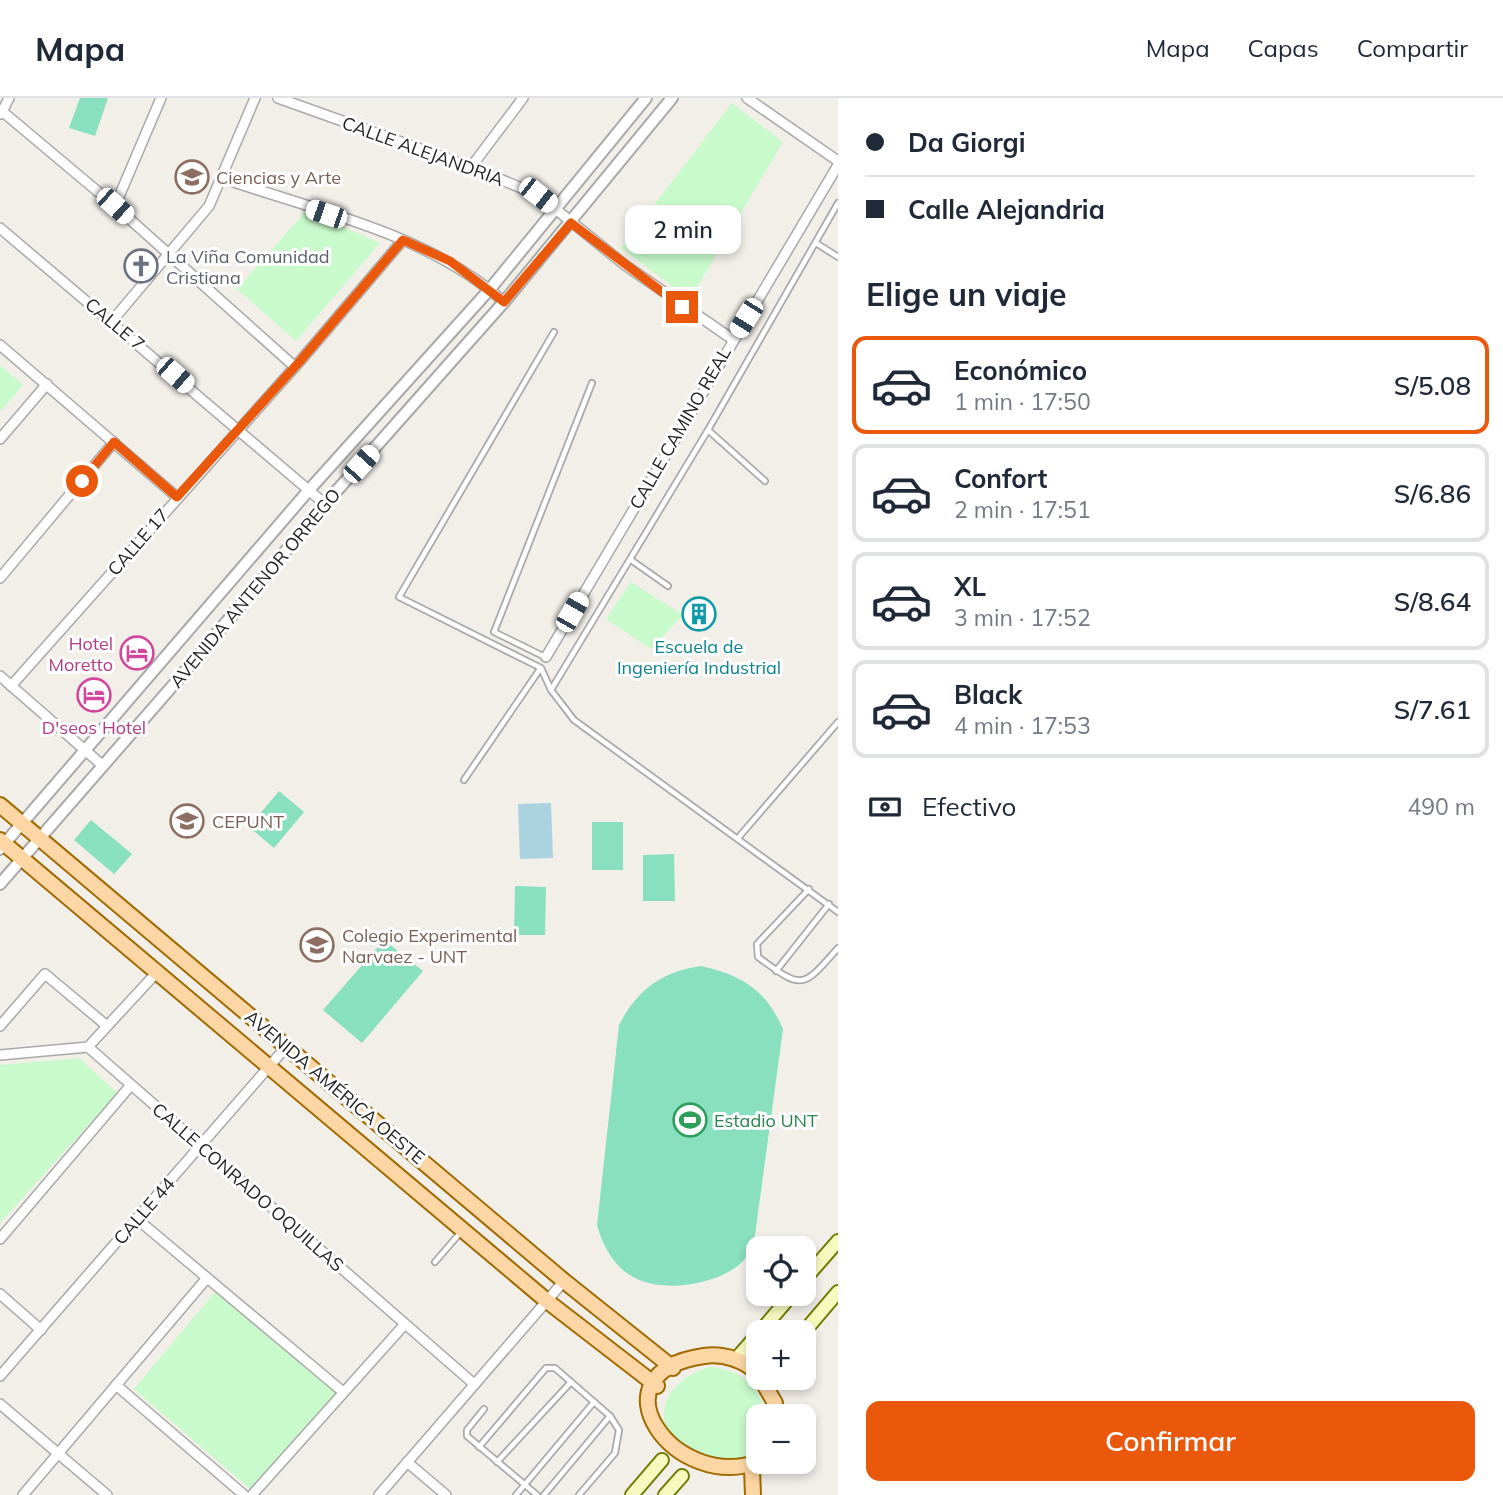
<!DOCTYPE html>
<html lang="es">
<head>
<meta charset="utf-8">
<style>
  body { margin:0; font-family:Mulish,sans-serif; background:#f2f2f3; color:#1f2937; height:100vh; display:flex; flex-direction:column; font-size:26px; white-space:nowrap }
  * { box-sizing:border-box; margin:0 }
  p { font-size:23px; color:#747a83 }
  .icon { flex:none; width:38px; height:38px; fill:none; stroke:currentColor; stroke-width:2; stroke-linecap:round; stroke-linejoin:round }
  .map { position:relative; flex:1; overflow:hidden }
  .drawer { display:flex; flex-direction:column; background:#fff; width:665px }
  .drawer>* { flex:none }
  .banner { display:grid; align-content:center; height:154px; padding:0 28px; background:#fff }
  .controls { position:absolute; left:746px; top:1138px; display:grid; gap:14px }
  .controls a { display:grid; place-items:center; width:70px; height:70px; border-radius:14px; background:#fff; box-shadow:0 4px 10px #0003; font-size:35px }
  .end { position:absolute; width:32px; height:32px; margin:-16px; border:9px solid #ea580c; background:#fff; box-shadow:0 0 0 4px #fff }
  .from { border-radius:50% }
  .bubble { position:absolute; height:49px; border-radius:14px; background:#fff; box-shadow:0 4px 10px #0003; font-size:23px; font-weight:600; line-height:49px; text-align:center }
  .car { position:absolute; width:21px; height:42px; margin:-21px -10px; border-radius:9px; box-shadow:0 0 5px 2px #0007; background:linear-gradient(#fff 24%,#345 0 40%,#fff 0 76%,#345 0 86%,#fff 0) }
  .banner b { display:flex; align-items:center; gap:24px; height:66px; font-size:26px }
  .banner b+b { border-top:2px solid #e0e1e3 }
  .banner i { width:18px; height:18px; background:#1f2937 }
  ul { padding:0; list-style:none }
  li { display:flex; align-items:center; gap:21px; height:98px; margin:0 14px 10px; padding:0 14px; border:4px solid #e0e1e3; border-radius:14px }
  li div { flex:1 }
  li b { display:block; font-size:26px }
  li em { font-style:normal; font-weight:600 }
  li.selected { border-color:#ea580c }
  li>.icon { width:63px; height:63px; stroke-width:1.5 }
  h2 { padding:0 28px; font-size:32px; line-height:84px }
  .pay { display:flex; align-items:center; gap:18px; height:77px; padding:0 28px; font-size:26px }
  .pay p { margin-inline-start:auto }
  .action { display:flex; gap:14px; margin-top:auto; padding:14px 28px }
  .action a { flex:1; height:80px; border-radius:14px; background:#ea580c; color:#fff; font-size:28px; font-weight:600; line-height:80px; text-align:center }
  header { display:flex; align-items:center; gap:42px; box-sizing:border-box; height:98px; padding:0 35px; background:#fff; border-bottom:2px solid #e0e1e3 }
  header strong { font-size:33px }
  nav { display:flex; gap:38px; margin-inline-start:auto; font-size:24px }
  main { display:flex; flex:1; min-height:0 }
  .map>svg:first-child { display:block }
</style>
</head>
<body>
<header>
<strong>Mapa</strong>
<nav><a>Mapa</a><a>Capas</a><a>Compartir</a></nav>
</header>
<main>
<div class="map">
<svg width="838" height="1397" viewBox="0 0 838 1397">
  <rect width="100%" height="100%" fill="#f2efe9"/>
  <g fill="#c8facc">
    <path d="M732 5 783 44 690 201 621 150Z"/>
    <path d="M306 113 380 145 296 243 237 191Z"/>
    <path d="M0 267 23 287 0 314Z"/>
    <path d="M631 484 683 517 651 551 606 521Z"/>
    <path d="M79 960 117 995 0 1125V967Z"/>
    <path d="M215 1194 338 1296 256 1396 134 1291Z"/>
    <path d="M710 1269C741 1272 761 1287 765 1318H758V1346L743 1362 695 1366C687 1356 668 1340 665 1327 658 1296 685 1276 710 1269Z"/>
  </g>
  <g fill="#88e0be">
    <path d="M80 0H108L95 38 69 30Z"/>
    <path d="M279 693 304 714 274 750 249 729Z"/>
    <path d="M91 722 132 756 114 776 74 742Z"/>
    <rect x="592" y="724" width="31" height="48"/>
    <path d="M674 756 675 803H643V757Z"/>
    <path d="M515 788 546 789 545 837H514Z"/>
    <path d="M384 842 423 873 362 945 323 912Z"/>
    <path d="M701 868C742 877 766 892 783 931L755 1137C752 1145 749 1156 744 1162 722 1186 667 1195 637 1181 615 1171 603 1149 597 1127L619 927C638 891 661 874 701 868Z"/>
  </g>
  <path fill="#aad3df" d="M551 705 553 760 520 761 518 706Z"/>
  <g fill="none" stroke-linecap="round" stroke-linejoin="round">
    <defs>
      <g id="service">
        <path d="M816 145 838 159"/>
        <path d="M554 234 399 499 541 570 551 592 574 622 838 814"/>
        <path d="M708 332 765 383"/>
        <path d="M631 462 668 488"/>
        <path d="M545 559 494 534 592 285"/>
        <path d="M551 592 708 332 838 105"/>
        <path d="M464 682 540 571"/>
        <path d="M738 740 838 624"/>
        <path d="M809 791 757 846 758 859C803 892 802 891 838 850"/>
        <path d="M776 873 829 806"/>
        <path d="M435 1164 460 1135"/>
        <path d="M484 1311 467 1332V1338L537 1397"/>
        <path d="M479 1349 546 1270H555L610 1318 544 1397"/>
        <path d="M497 1364 571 1284"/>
        <path d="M516 1397 594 1304"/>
        <path d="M579 1397 615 1355 619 1332 610 1318"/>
      </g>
      <g id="minor">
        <path d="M278 0 471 69 538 97 625 167 732 241"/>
        <path d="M747 0 838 63"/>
        <path d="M3 14 115 108 295 269"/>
        <path d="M1 16 9 0"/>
        <path d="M471 69 523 0"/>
        <path d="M222 80C317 113 429 136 504 204"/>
        <path d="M115 108 161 0"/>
        <path d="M0 130 325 406"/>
        <path d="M112 223 209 108 255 0"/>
        <path d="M0 247 177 399"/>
        <path d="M0 341 47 286"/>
        <path d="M0 480 114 344"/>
        <path d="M546 559 838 67"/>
        <path d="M0 578 102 667"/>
        <path d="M11 588 301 262 403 142"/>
        <path d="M0 928 45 876 107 928"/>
        <path d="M88 949 158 873"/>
        <path d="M0 957 88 949 474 1286"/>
        <path d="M137 1121 342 1293"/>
        <path d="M0 1141 131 987"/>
        <path d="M0 1196 41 1232"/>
        <path d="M0 1278 287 948"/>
        <path d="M116 1287 244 1397"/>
        <path d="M0 1306 107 1397"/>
        <path d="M407 1364 446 1397"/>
        <path d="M23 1397 207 1180"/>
        <path d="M252 1397 405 1226"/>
        <path d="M379 1397 564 1183"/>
      </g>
      <g id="tertiary">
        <path d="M0 751 309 392 490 191 646 0"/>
        <path d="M0 786 182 577 325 406 504 204 672 0"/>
      </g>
      <g id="secondary">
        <path d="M803 1183 838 1143"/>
        <path d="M760 1234 793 1195"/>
        <path d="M803 1235 838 1194"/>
        <path d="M736 1261 758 1236"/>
        <path d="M632 1397 662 1362"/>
        <path d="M665 1397 682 1378"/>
      </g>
      <g id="primary">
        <path d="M0 707 564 1183 673 1270"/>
        <path d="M0 742 547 1203 657 1288"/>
        <path d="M758 1276C745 1262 723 1255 704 1258 587 1275 676 1397 760 1363"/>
        <path d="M760 1279 775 1305V1318"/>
        <path d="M752 1371 753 1397"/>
      </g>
    </defs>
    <use href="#service" stroke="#a9a9a9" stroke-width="8"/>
    <use href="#minor" stroke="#a9a9a9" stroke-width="12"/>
    <use href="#tertiary" stroke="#a9a9a9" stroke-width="14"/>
    <use href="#secondary" stroke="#707d05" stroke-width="16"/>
    <use href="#primary" stroke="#a06b00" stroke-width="18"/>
    <use href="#service" stroke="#fff" stroke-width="4.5"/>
    <use href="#minor" stroke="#fff" stroke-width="9"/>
    <use href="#tertiary" stroke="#fff" stroke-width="10"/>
    <use href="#secondary" stroke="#f7fabf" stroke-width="12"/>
    <use href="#primary" stroke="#fcd6a4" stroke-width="14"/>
  </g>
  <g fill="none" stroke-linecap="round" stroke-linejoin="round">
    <path stroke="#ea580c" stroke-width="9" d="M82 383 114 344 177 399 301 262 403 142 450 163 504 204 571 125 682 209"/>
  </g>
  <defs>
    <symbol id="school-ring" viewBox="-11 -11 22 22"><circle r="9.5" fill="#fff" stroke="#8d6e63" stroke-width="1.5"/><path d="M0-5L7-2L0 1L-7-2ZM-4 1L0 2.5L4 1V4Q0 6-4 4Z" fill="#8d6e63"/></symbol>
    <symbol id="church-ring" viewBox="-11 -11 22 22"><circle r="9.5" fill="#fff" stroke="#6b7280" stroke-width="1.5"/><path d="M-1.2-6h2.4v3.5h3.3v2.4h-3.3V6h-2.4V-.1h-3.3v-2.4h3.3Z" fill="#6b7280"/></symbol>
    <symbol id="building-ring" viewBox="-11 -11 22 22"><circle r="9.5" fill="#fff" stroke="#0f9aa8" stroke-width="1.5"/><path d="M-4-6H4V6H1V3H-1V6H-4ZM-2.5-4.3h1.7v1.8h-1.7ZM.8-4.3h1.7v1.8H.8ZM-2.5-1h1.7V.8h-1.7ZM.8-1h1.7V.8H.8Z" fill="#0f9aa8"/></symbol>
    <symbol id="hotel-ring" viewBox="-11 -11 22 22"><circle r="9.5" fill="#fff" stroke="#d1479c" stroke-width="1.5"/><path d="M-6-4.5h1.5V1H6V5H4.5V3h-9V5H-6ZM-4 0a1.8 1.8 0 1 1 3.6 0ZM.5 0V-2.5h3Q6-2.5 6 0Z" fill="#d1479c"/></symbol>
    <symbol id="university-ring" viewBox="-11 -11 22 22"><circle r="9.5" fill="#fff" stroke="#8d6e63" stroke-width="1.5"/><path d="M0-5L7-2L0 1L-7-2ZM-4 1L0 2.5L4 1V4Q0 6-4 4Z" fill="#8d6e63"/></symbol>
    <symbol id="stadium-ring" viewBox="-11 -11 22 22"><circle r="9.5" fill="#fff" stroke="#2e9e5b" stroke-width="1.5"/><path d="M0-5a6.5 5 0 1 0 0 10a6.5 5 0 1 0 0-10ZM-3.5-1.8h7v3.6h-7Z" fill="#2e9e5b"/></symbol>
  </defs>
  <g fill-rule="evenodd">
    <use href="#school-ring" x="173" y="60" width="38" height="38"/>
    <use href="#church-ring" x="122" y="149" width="38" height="38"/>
    <use href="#building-ring" x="680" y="497" width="38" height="38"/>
    <use href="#hotel-ring" x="118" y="536" width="38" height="38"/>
    <use href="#hotel-ring" x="75" y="578" width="38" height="38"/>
    <use href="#university-ring" x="168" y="704" width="38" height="38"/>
    <use href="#school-ring" x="298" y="828" width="38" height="38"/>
    <use href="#stadium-ring" x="671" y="1003" width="38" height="38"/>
  </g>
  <g text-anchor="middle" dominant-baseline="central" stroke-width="6" stroke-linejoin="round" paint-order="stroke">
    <g font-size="18" fill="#222" stroke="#fff">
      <text transform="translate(423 53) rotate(20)">CALLE ALEJANDRIA</text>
      <text transform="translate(115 226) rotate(40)">CALLE 7</text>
      <text transform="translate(680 330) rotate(-60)">CALLE CAMINO REAL</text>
      <text transform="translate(138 444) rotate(-49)">CALLE 17</text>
      <text transform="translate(255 490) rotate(-50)">AVENIDA ANTENOR ORREGO</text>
      <text transform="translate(335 989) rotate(40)">AVENIDA AMÉRICA OESTE</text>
      <text transform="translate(248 1089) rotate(41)">CALLE CONRADO OQUILLAS</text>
      <text transform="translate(144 1113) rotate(-49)">CALLE 44</text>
    </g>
    <g font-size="18" fill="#785e54" stroke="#fff" text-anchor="start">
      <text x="216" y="79">Ciencias y Arte</text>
      <text x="212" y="723">CEPUNT</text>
      <text x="342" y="837">Colegio Experimental<tspan x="342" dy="21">Narvaez - UNT</tspan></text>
    </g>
    <g font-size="18" fill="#5b616d" stroke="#fff" text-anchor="start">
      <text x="166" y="158">La Viña Comunidad<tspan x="166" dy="21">Cristiana</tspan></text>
    </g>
    <g font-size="18" fill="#b23c85" stroke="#fff" text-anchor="end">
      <text x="113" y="545">Hotel<tspan x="113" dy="21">Moretto</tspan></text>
      <text x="94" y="629" text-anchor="middle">D'seos Hotel</text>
    </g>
    <g font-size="18" fill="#0d838f" stroke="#fff">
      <text x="699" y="548">Escuela de<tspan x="699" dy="21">Ingeniería Industrial</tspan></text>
    </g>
    <g font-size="18" fill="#27864d" stroke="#fff" text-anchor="start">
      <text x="714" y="1022">Estadio UNT</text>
    </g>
  </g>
</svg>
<div class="controls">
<a><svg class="icon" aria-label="locate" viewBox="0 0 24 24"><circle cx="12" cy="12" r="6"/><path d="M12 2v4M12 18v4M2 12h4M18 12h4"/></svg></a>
<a>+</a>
<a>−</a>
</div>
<i class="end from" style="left:82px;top:383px"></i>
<i class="end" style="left:682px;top:209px"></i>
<div class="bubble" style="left:625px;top:107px;width:116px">2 min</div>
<i class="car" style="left:538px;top:97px;rotate:128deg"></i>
<i class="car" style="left:115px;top:108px;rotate:132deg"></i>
<i class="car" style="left:326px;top:116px;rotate:289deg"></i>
<i class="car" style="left:746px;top:220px;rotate:212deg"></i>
<i class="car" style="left:175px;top:277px;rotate:131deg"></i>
<i class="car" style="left:361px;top:366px;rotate:42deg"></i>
<i class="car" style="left:572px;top:514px;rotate:30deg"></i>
</div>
<section class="drawer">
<div class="banner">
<b><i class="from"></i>Da Giorgi</b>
<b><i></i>Calle Alejandria</b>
</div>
<h2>Elige un viaje</h2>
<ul>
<li class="selected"><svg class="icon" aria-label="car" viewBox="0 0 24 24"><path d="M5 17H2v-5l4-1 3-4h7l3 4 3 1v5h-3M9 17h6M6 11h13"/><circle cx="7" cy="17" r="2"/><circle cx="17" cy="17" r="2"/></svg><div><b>Económico</b><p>1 min · 17:50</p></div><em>S/5.08</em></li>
<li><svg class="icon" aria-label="car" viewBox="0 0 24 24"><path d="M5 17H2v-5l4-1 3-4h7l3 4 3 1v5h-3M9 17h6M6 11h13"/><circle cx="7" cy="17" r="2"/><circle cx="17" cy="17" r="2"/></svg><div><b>Confort</b><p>2 min · 17:51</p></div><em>S/6.86</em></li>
<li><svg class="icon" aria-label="car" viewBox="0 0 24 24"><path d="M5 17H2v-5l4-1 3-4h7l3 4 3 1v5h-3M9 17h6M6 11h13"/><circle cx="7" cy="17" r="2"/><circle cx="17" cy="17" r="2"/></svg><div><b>XL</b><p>3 min · 17:52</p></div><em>S/8.64</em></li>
<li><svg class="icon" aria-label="car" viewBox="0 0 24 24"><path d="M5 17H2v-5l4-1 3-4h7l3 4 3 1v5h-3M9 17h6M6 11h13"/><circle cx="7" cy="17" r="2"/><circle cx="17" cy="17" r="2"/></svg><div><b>Black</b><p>4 min · 17:53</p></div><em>S/7.61</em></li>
</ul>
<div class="pay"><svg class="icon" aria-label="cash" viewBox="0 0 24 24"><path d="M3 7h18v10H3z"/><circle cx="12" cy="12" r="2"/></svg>Efectivo<p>490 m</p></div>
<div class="action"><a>Confirmar</a></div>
</section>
</main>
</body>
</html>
